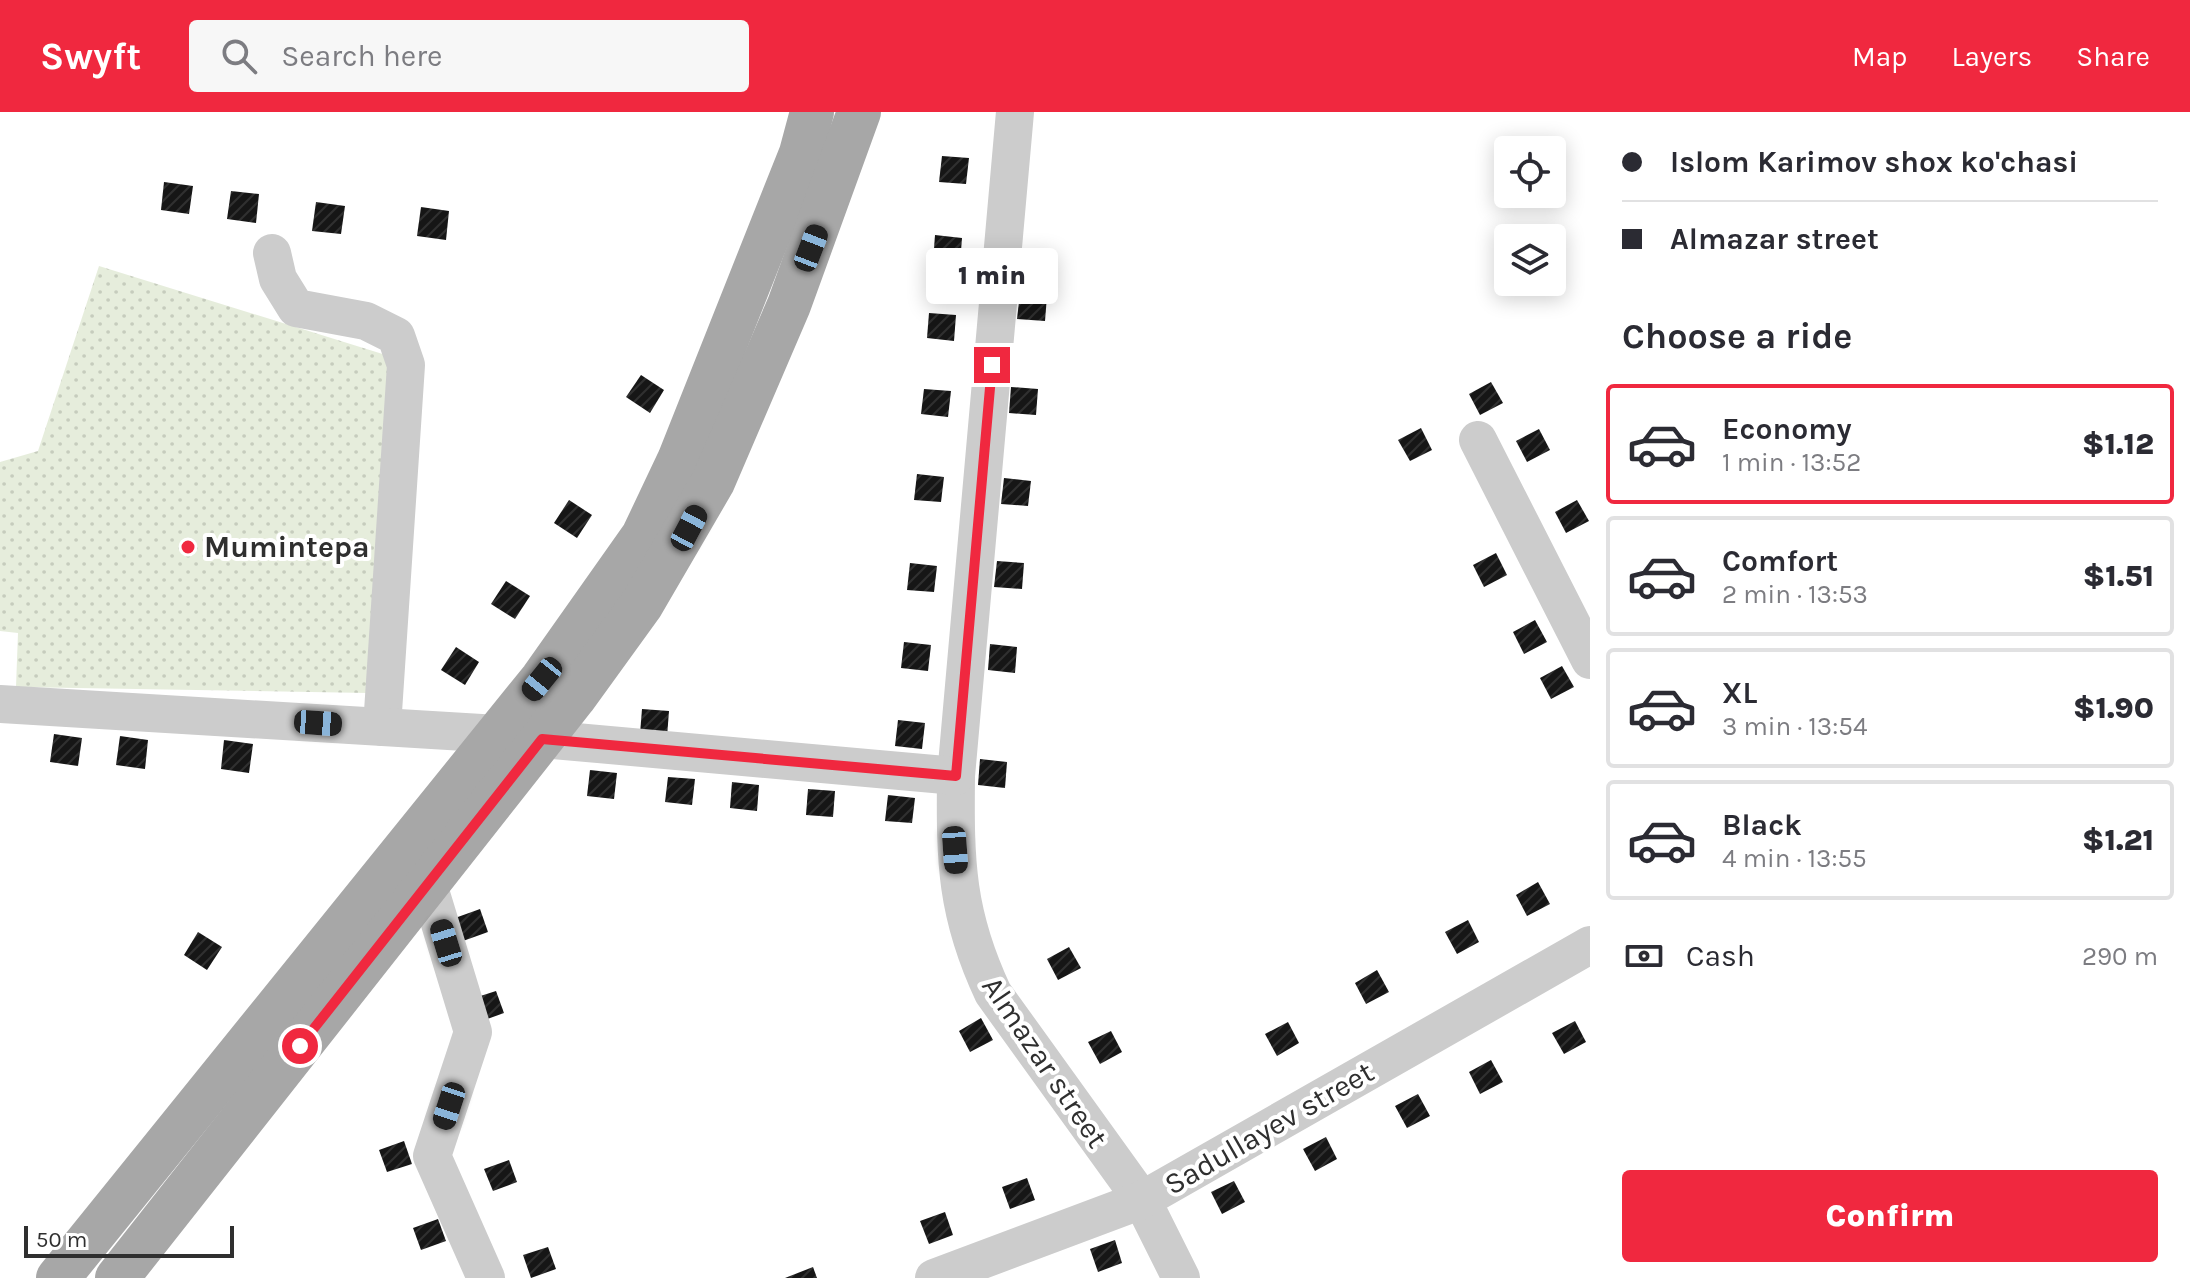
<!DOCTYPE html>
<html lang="en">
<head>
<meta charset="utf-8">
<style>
  body { margin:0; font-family:Karla,sans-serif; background:#f7f7f7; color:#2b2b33; height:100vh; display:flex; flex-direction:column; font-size:30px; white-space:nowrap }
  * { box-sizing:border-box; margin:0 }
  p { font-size:26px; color:#7c7c81 }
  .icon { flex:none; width:44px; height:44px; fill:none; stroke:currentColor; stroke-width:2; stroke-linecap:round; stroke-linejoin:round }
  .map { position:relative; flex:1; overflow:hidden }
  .panel { display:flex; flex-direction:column; background:#fff; width:600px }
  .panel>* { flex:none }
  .top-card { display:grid; align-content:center; height:176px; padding:0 32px; background:#fff }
  .fabs { position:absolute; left:1494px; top:24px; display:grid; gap:16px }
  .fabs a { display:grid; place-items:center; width:72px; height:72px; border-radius:8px; background:#fff; box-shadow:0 4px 20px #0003; font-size:40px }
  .scale { position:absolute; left:24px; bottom:20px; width:210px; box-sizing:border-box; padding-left:8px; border:4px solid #2f2f2f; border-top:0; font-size:22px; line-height:28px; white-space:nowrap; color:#2f2f2f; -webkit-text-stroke:6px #fff; paint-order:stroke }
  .end { position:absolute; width:36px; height:36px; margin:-18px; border:10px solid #f0283f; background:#fff; box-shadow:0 0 0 4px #fff }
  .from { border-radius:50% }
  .bubble { position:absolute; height:56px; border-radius:8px; background:#fff; box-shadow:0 4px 20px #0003; font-size:26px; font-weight:800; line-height:56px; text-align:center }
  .car { position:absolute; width:24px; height:48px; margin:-24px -12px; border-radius:10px; box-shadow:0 0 6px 2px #0007; background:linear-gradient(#222 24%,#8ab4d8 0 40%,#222 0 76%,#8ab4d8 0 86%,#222 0) }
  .top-card b { display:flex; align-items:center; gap:28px; height:76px; font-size:30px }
  .top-card b+b { border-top:2px solid #e1e1e2 }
  .top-card i { width:20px; height:20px; background:#2b2b33 }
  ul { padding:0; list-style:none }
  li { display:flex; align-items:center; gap:24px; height:120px; margin:0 16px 12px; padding:0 16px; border:4px solid #e1e1e2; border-radius:8px }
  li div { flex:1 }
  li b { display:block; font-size:30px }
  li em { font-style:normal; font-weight:800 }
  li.current { border-color:#f0283f }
  li>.icon { width:72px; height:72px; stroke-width:1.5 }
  h2 { padding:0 32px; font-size:36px; line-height:96px }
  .pay { display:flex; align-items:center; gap:20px; height:88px; padding:0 32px; font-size:30px }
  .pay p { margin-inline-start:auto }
  .button { display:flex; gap:16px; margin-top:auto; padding:16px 32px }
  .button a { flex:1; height:92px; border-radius:8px; background:#f0283f; color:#fff; font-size:32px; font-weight:800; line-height:92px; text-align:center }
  header { display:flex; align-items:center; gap:48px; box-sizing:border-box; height:112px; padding:0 40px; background:#f0283f; color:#fff }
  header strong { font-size:38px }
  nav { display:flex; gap:44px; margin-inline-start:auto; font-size:28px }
  .search { width:560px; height:72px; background:#f7f7f7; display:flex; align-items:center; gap:20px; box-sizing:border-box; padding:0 28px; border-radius:8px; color:#7c7c81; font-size:30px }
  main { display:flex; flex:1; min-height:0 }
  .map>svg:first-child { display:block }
</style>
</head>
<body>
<header>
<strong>Swyft</strong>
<div class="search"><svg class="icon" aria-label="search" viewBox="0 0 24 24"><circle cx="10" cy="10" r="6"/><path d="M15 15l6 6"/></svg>Search here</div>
<nav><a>Map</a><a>Layers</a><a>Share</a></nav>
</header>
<main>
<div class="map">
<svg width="1590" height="1166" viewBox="0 0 1590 1166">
  <defs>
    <pattern id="grass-dots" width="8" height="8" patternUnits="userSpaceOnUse" patternTransform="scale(2)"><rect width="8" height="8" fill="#e6eddc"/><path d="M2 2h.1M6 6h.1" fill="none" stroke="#c6ccbd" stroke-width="1.8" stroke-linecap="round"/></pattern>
    <pattern id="building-hatch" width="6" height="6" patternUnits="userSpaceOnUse" patternTransform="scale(2)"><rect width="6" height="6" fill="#161616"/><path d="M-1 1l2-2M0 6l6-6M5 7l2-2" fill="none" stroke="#303030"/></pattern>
  </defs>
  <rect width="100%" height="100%" fill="#fff"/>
  <path fill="url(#grass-dots)" d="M99 154 389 244 368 581 16 575 18 521 0 519V350L38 339Z"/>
  <g fill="url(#building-hatch)">
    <path d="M942 44 969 46 966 72 939 70Z"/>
    <path d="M164 70 193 74 189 102 161 98Z"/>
    <path d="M231 79 259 82 256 111 227 107Z"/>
    <path d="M316 90 345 94 341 122 312 119Z"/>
    <path d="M421 95 449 99 446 128 417 124Z"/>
    <path d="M935 123 962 126 960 152 933 150Z"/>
    <path d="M1020 181 1047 184 1045 209 1017 207Z"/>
    <path d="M929 201 956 203 954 229 927 226Z"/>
    <path d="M641 263 664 278 650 301 626 285Z"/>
    <path d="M1491 270 1503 291 1480 303 1469 282Z"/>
    <path d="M1011 275 1038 277 1036 303 1009 301Z"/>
    <path d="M924 277 951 279 948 305 921 302Z"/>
    <path d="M1421 316 1432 338 1410 349 1398 328Z"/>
    <path d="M1539 317 1550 338 1527 350 1516 329Z"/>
    <path d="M917 362 944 365 941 390 914 388Z"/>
    <path d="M1004 366 1031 369 1028 394 1001 392Z"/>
    <path d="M569 388 592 403 577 426 554 411Z"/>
    <path d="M1577 388 1589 409 1566 421 1555 400Z"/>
    <path d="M1496 441 1507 463 1484 475 1473 453Z"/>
    <path d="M997 449 1024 451 1022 477 994 475Z"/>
    <path d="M910 451 937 454 934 480 907 478Z"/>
    <path d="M506 469 530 484 515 507 491 492Z"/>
    <path d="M1535 508 1547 530 1524 542 1513 520Z"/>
    <path d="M904 530 931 533 928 559 901 556Z"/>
    <path d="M990 532 1017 535 1015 561 988 558Z"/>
    <path d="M456 535 479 550 465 573 441 558Z"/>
    <path d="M1562 554 1574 575 1551 587 1540 566Z"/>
    <path d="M642 597 669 599 667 625 640 622Z"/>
    <path d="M898 608 925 611 922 637 895 634Z"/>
    <path d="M54 622 82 626 78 654 50 650Z"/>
    <path d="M120 624 148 628 145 657 116 653Z"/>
    <path d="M224 628 253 632 249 661 221 657Z"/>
    <path d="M980 647 1007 650 1005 676 978 673Z"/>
    <path d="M590 658 617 661 614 687 587 684Z"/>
    <path d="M668 665 695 667 692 693 665 690Z"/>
    <path d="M732 670 759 673 757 699 730 696Z"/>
    <path d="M808 677 835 679 833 705 806 703Z"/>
    <path d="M888 683 915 686 912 711 885 709Z"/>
    <path d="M1538 770 1550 792 1527 804 1516 783Z"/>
    <path d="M480 797 488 820 463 829 455 806Z"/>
    <path d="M1468 808 1479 830 1457 842 1445 820Z"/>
    <path d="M198 820 222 835 207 858 184 843Z"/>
    <path d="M1069 835 1081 856 1058 868 1047 847Z"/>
    <path d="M1377 858 1389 880 1366 892 1355 871Z"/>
    <path d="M496 879 504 901 479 910 471 887Z"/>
    <path d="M981 906 993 928 970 940 959 919Z"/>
    <path d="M1575 909 1586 930 1564 942 1552 921Z"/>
    <path d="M1288 910 1299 931 1277 944 1265 922Z"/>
    <path d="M1111 919 1122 940 1100 952 1088 930Z"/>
    <path d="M1491 948 1503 970 1480 982 1469 960Z"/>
    <path d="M1418 982 1430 1004 1407 1016 1395 994Z"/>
    <path d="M1326 1025 1337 1047 1315 1059 1303 1037Z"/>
    <path d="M404 1029 412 1052 387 1060 379 1038Z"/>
    <path d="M509 1048 517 1070 493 1079 484 1057Z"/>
    <path d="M1027 1066 1035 1088 1010 1097 1002 1075Z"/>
    <path d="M1234 1069 1245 1090 1222 1102 1211 1080Z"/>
    <path d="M945 1100 953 1123 929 1132 920 1109Z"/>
    <path d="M438 1107 446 1129 421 1138 413 1116Z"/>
    <path d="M1115 1128 1122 1151 1098 1160 1090 1137Z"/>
    <path d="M548 1135 556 1157 531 1166 523 1143Z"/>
    <path d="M813 1155 817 1166H785Z"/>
  </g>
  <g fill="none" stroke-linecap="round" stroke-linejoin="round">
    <g stroke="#ccc" stroke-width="38">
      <path d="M1015 0 956 664C955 750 956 802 993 881L1142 1088 1181 1166"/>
      <path d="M272 141 278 167 296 196 366 209 396 224 406 253 382 615"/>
      <path d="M1478 328 1590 548"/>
      <path d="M0 592 498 622"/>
      <path d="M542 627 956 664"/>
      <path d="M428 772 473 920 432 1044 486 1166"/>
      <path d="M934 1166 1142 1088 1590 833"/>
    </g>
    <g stroke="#a7a7a7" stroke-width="44">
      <path d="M58 1166 542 567 643 424 679 348 801 41 812 0"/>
      <path d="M117 1166 574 586 642 492 713 370 789 193 859 0"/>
    </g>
  </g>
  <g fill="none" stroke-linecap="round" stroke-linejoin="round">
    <path stroke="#f0283f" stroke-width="10" d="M300 934 542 627 956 664 992 253"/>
  </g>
  <circle fill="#f0283f" stroke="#fff" stroke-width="3" cx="188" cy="435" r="8"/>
  <g text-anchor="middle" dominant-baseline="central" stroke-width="8" stroke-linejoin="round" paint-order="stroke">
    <g font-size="30" font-weight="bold" fill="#2f2f2f" stroke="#fff" text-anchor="start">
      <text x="204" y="435">Mumintepa</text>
    </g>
    <g font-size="30" fill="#2f2f2f" stroke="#fff">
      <text transform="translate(1045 950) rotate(56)">Almazar street</text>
      <text transform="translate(1269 1016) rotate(-30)">Sadullayev street</text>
    </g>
  </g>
</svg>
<div class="fabs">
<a><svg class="icon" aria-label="locate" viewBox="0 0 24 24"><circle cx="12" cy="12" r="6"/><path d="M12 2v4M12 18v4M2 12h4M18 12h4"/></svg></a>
<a><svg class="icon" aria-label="layers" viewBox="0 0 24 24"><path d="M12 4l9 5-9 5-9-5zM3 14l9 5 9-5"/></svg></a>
</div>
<div class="scale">50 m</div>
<i class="end from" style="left:300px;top:934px"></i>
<i class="end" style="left:992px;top:253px"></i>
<div class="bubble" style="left:926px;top:136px;width:132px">1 min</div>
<i class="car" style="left:811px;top:136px;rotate:21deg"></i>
<i class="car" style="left:689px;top:416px;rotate:28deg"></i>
<i class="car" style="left:542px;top:567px;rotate:219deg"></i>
<i class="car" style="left:318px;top:611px;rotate:94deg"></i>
<i class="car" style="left:955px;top:738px;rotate:176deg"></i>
<i class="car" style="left:446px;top:831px;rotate:343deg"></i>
<i class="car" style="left:449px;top:994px;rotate:198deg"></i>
</div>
<section class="panel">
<div class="top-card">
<b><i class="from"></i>Islom Karimov shox ko'chasi</b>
<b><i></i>Almazar street</b>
</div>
<h2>Choose a ride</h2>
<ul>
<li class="current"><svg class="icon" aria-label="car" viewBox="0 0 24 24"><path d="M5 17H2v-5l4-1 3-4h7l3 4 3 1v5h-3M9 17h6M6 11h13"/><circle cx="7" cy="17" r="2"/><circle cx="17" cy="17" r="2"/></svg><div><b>Economy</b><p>1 min · 13:52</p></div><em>$1.12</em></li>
<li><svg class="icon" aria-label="car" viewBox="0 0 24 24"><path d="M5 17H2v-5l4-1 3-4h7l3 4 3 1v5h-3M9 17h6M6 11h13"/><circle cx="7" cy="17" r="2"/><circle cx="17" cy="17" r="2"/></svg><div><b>Comfort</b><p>2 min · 13:53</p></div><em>$1.51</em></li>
<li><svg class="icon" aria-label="car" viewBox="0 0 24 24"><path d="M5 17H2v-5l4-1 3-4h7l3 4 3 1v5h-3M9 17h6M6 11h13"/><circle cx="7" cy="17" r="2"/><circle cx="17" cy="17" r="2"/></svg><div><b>XL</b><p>3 min · 13:54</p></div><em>$1.90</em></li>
<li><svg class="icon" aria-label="car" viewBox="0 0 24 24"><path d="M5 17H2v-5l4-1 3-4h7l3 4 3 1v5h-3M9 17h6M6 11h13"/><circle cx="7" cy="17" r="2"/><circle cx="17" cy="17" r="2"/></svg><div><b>Black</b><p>4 min · 13:55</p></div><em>$1.21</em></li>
</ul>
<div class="pay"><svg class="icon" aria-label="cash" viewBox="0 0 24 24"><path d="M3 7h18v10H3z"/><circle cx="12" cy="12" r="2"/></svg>Cash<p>290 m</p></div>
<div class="button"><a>Confirm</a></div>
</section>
</main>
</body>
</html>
